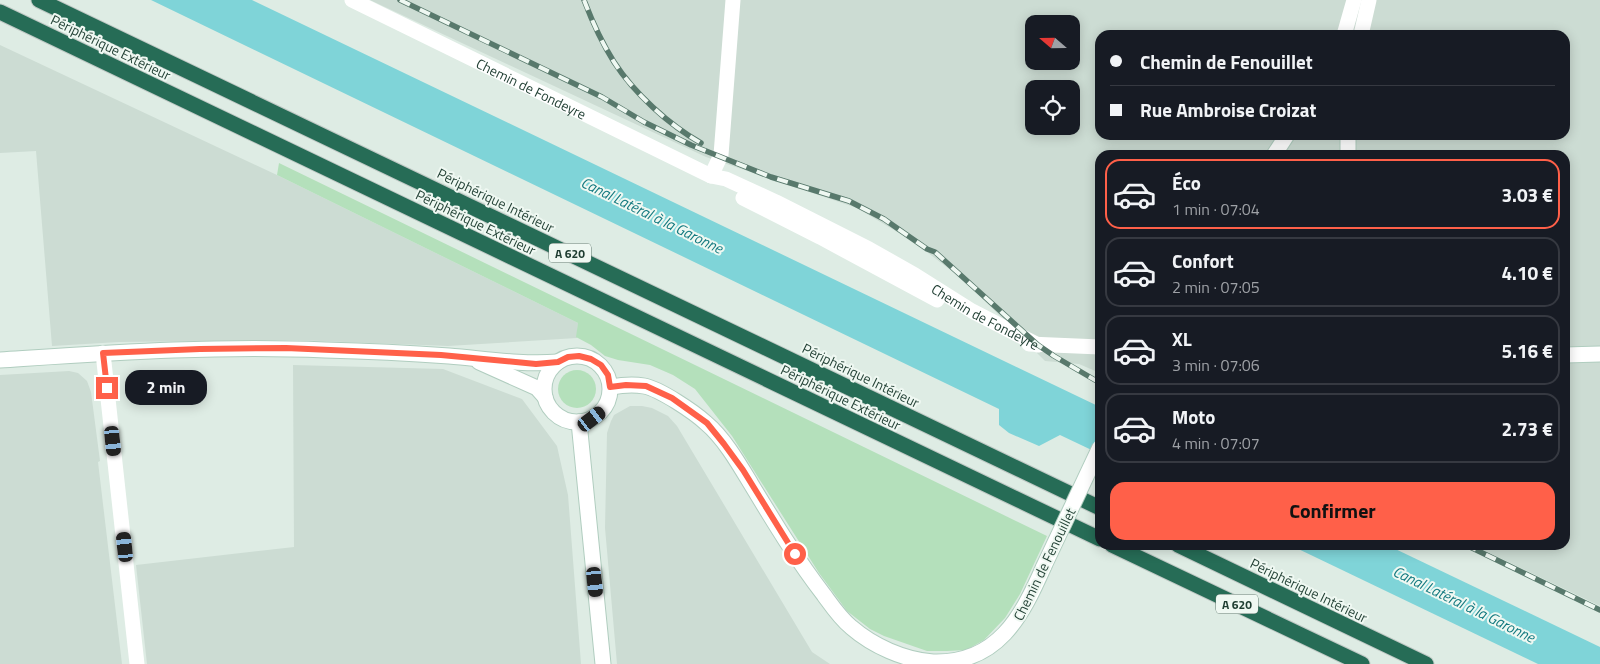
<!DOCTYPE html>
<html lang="fr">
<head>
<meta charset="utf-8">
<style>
  body { margin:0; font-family:"Titillium Web",sans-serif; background:#20242c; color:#f1f3f6; height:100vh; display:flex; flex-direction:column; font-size:19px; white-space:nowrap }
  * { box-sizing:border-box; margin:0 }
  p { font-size:16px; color:#9ea1a6 }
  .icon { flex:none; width:28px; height:28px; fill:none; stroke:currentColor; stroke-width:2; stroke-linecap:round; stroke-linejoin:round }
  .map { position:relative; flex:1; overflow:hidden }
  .drawer { position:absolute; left:1095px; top:150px; width:475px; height:400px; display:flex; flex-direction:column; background:#171b24; border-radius:15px; box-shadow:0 2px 12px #0003 }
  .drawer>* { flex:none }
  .hud { position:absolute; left:1095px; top:30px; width:475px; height:110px; border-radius:15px; box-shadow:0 2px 12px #0003; display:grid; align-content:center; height:110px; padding:0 15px; background:#171b24 }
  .needle { width:32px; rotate:290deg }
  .fabs { position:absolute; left:1025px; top:15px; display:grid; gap:10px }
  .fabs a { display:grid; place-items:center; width:55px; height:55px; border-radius:10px; background:#171b24; box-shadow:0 2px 12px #0003; font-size:25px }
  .end { position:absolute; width:22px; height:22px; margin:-11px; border:6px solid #ff6049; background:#fff; box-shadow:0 0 0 2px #fff }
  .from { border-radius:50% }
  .bubble { position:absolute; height:35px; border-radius:15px; background:#171b24; box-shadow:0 2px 12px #0003; font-size:16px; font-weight:700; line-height:35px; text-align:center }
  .car { position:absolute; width:15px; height:30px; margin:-15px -8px; border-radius:6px; box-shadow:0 0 4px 1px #0007; background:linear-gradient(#222 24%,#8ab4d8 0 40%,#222 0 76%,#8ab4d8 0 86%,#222 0) }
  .hud b { display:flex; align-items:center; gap:18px; height:48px; font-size:19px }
  .hud b+b { border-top:1px solid #363941 }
  .hud i { width:12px; height:12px; background:#f1f3f6 }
  ul { padding:9px 0 0; list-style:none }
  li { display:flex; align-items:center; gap:15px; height:70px; margin:0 10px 8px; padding:0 5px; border:2px solid #363941; border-radius:15px }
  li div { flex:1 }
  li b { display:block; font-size:19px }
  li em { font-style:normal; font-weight:700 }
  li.current { border-color:#ff6049 }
  li>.icon { width:45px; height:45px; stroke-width:1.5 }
  .cta { display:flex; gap:10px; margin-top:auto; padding:10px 15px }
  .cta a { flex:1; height:58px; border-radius:15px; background:#ff6049; color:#111; font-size:20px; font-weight:700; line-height:58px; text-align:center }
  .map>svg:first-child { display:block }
</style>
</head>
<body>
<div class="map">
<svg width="1600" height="664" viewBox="0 0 1600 664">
  <rect width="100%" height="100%" fill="#deece4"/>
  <g fill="#ccdcd3" fill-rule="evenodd">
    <path d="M370 0H1600V606L1473 545H1565V155H1100V373L1079 364 1045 361 966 282 914 242 857 208 706 157ZM1034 24H1071V61H1034ZM1100 35H1565V135H1100ZM1034 89H1071V126H1034Z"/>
    <path d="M0 45 277 175 578 323 577 338 448 346 294 340 119 342 52 346 36 151 0 153Z"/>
    <path d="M293 365 443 369 522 399 557 446 568 495 581 664H147L136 565 294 547Z"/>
    <path d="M69 371 78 373 87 381 91 392 100 461 98 462 122 664H0V375Z"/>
    <path d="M630 406H642L652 408 668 416 677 426 812 652 830 664H617L605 528 607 433 611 421 614 415Z"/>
  </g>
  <g fill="#b4e0bb">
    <path d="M279 163 1047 536 1020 594 1005 618 984 640 966 650 947 651H927L884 636 870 629 847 611 819 573 732 436 695 389 673 375 650 365 618 360 605 356 591 345 576 337 578 323 277 175Z"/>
    <circle cx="577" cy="389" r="19"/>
  </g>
  <g fill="#7fd4d8">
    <path d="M151 0H252L1100 407V454L1060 435 1039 446 1009 433 999 425V409Z"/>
    <path d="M1290 545H1387L1600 647V664H1538Z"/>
  </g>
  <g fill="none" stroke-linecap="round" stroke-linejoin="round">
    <defs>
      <g id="secondary">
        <path d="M1274 155 1287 135"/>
        <path d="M1348 155V135"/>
        <path d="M1565 355 1600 354"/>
        <circle cx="577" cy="389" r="33"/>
        <path d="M0 360C108 353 216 345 325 350 366 351 408 353 449 356 486 359 522 365 558 362"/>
        <path d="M479 362 537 388 545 397"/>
        <path d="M611 387C622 385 633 384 644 386 660 389 694 412 706 423 724 438 739 464 751 484 774 522 797 560 824 595 832 606 840 618 851 627 873 646 904 660 933 662 998 664 1022 616 1044 566"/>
        <path d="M579 422 603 664"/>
      </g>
      <g id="highway">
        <path d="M39 0 1100 508"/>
        <path d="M0 12 1100 539"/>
        <path d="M1112 545 1362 664"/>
        <path d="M1178 545 1426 664"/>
      </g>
    </defs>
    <use href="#secondary" stroke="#b0cdbf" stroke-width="17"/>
    <use href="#highway" stroke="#c0c9c5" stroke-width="17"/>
    <g stroke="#fff" stroke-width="15">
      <path id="s1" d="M352 0 711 176 726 179 776 202 869 249 915 275 972 311 1038 345"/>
      <path d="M1344 35 1354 0"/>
      <path d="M1361 35 1369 0"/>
      <path d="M711 176 721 155 733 0"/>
      <path d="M743 198 820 237 937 300"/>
      <path d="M1029 344 1100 347"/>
      <path d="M103 353 137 664"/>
    </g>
    <use href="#secondary" stroke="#fff" stroke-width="15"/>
    <use href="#highway" stroke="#266c56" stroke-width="15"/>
    <defs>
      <g id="rail">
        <path d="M400 0 602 97 644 122 691 145 771 177 849 201 884 219 927 249 935 252 1038 345 1054 356 1100 383"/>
        <path d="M584 0C592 21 602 43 614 62 634 93 669 125 701 143"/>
        <path d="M1466 545 1600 610"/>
      </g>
    </defs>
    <use href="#rail" stroke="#58796c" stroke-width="5.5"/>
    <use href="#rail" stroke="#eff8f2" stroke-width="4" stroke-dasharray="11" stroke-linecap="butt"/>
    <defs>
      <path id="secondary-bridge" d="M1044 566 1100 447"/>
    </defs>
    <use href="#secondary-bridge" stroke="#b0cdbf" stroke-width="17" stroke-linecap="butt"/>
    <use href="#secondary-bridge" stroke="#fff" stroke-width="15"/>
  </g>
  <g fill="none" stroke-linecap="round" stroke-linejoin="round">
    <path stroke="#ff6049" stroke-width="6" d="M107 388 103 353 200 349 286 348 441 355 536 364 558 362 568 357 579 356 591 359 601 365 608 375 610 387 626 385 646 386 672 398 707 423 724 444 743 470 795 554"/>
  </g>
  <g text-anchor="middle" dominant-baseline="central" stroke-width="4" stroke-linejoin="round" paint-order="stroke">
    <g fill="#eff8f2" stroke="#5d756b" stroke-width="1">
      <rect x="549" y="243.5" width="42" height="19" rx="4"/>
      <rect x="1216" y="594.5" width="42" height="19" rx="4"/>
    </g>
    <g font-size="12" font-weight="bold" fill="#1e3d31">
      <text x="570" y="253">A 620</text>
      <text x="1237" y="604">A 620</text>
    </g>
    <g font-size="14" fill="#1e3d31" stroke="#eff8f2">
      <text transform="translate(111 47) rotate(26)">Périphérique Extérieur</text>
      <text stroke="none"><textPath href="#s1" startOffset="200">Chemin de Fondeyre</textPath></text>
      <text transform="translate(496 200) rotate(26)">Périphérique Intérieur</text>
      <text transform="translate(476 222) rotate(26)">Périphérique Extérieur</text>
      <text stroke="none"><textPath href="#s1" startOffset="709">Chemin de Fondeyre</textPath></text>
      <text transform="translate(861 375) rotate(26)">Périphérique Intérieur</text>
      <text transform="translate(841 397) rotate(26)">Périphérique Extérieur</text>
      <text transform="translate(1044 564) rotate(-64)">Chemin de Fenouillet</text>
      <text transform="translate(1309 590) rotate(26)">Périphérique Intérieur</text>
    </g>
    <g font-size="15" font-style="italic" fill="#12797f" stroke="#eff8f2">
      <text transform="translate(652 215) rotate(26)">Canal Latéral à la Garonne</text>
      <text transform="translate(1464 604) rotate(26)">Canal Latéral à la Garonne</text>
    </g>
  </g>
</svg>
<div class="fabs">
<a><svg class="needle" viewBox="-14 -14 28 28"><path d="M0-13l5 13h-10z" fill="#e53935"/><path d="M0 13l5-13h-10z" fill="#9ea1a6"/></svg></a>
<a><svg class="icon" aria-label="locate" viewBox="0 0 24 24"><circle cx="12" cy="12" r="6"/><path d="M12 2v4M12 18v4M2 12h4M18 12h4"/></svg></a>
</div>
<i class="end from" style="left:795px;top:554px"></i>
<i class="end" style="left:107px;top:388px"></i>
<div class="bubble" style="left:125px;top:370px;width:82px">2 min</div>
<i class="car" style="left:592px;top:419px;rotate:53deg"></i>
<i class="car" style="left:113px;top:441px;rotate:174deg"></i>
<i class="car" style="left:125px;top:547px;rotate:354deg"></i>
<i class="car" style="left:595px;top:582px;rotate:174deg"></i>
<div class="hud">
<b><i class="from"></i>Chemin de Fenouillet</b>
<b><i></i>Rue Ambroise Croizat</b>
</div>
<section class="drawer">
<ul>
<li class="current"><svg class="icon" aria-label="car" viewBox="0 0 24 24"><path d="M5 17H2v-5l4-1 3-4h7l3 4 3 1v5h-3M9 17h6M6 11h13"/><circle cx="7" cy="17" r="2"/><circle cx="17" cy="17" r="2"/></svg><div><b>Éco</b><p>1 min · 07:04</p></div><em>3.03 €</em></li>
<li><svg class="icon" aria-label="car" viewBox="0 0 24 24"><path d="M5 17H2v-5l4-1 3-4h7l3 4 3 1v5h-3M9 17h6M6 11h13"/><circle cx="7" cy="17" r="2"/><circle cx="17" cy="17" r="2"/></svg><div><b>Confort</b><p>2 min · 07:05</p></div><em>4.10 €</em></li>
<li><svg class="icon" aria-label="car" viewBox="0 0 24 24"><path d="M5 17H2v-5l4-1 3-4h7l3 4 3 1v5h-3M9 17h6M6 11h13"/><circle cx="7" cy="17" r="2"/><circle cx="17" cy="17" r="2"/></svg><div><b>XL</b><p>3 min · 07:06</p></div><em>5.16 €</em></li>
<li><svg class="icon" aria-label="car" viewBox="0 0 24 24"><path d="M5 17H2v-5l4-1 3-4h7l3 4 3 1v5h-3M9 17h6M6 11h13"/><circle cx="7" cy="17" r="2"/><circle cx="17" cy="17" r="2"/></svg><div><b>Moto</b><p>4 min · 07:07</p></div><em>2.73 €</em></li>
</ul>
<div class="cta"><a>Confirmer</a></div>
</section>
</div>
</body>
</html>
